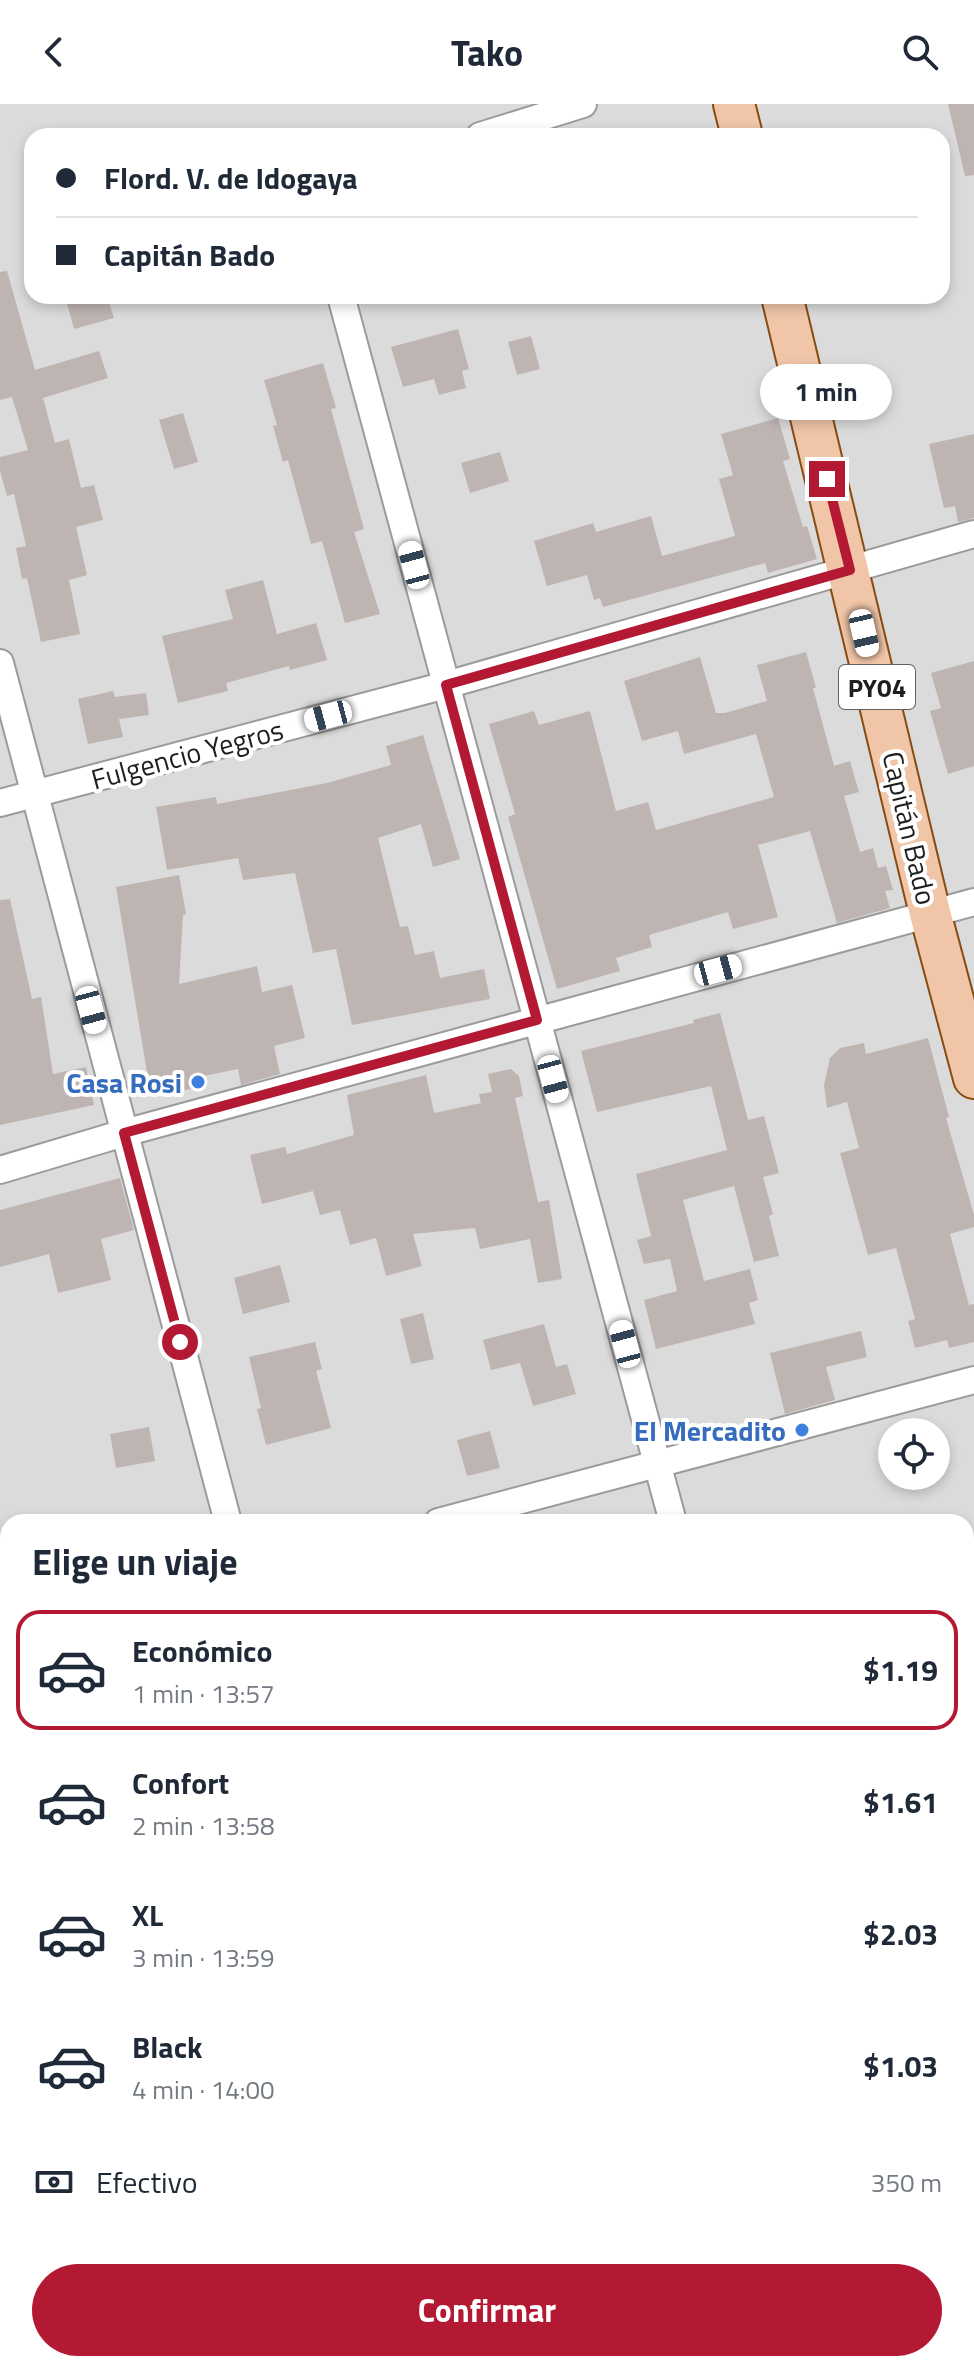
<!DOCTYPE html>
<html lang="es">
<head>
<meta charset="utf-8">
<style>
  body { margin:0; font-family:"Titillium Web",sans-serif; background:#f2f2f3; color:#1f2937; height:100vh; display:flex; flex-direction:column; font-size:30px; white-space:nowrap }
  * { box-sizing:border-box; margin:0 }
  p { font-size:26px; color:#747a83 }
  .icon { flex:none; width:44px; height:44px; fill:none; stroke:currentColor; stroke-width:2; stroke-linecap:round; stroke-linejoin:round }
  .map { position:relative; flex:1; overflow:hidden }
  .side { position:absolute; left:0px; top:1410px; width:974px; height:858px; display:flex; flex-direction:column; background:#fff; border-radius:24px 24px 0 0; box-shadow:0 4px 12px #0003 }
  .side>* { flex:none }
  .banner { position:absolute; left:24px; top:24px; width:926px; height:176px; border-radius:24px; box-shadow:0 4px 12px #0003; display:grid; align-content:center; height:176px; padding:0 32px; background:#fff }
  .tools { position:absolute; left:878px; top:1314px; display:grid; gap:16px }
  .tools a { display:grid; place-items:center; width:72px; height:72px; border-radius:50%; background:#fff; box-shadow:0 4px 12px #0003; font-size:40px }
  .end { position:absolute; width:36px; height:36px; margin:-18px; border:10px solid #b31933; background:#fff; box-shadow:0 0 0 4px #fff }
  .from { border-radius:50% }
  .bubble { position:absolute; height:56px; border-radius:28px; background:#fff; box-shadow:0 4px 12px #0003; font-size:26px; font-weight:700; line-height:56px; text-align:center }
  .car { position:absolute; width:24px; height:48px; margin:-24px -12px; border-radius:10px; box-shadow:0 0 6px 2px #0007; background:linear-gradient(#fff 24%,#345 0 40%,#fff 0 76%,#345 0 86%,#fff 0) }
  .banner b { display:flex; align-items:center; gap:28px; height:76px; font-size:30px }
  .banner b+b { border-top:2px solid #e0e1e3 }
  .banner i { width:20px; height:20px; background:#1f2937 }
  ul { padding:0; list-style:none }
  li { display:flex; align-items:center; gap:24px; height:120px; margin:0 16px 12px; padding:0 16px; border:4px solid transparent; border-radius:24px }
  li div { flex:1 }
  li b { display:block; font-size:30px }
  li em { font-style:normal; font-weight:700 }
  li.on { border-color:#b31933 }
  li>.icon { width:72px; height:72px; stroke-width:1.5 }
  h2 { padding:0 32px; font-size:36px; line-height:96px }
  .pay { display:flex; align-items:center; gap:20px; height:88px; padding:0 32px; font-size:30px }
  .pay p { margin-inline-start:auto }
  .action { display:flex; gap:16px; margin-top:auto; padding:16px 32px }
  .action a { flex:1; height:92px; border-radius:48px; background:#b31933; color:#fff; font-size:32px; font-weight:700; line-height:92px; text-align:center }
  header { display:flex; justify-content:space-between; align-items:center; height:104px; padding:0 32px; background:#fff; font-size:36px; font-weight:700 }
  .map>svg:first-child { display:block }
</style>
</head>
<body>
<header><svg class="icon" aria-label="back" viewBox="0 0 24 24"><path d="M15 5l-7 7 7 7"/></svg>Tako<svg class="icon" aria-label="search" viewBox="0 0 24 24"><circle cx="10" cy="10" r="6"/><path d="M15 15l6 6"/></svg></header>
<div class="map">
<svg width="974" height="2267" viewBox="0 0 974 2267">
  <rect width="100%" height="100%" fill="#eeeae5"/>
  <path fill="#dcdbdb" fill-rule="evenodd" d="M0 0H974V2267H0ZM32 32H942V192H32ZM892 1328H936V1372H892ZM8 1418H966V2260H8Z"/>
  <g fill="#beb5b3">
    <path d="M948 0H974V71L965 72Z"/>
    <path d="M7 167 35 266 99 247 108 274 43 294 55 339 69 335 81 384 94 381 103 416 76 423 87 471 69 476 80 530 41 538 27 474 22 475 16 444 26 442 14 390 7 392 0 367V353L28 346 12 293 0 296V168Z"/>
    <path d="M65 192H107L114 214 74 225Z"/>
    <path d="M458 225 469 265 462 267 466 284 439 291 434 275 403 283 391 243Z"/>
    <path d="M531 232 540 265 517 271 508 238Z"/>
    <path d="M323 259 336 304 331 305 364 425 354 428 380 510 345 519 322 437 311 440 288 356 283 358 273 322 277 321 264 276Z"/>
    <path d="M183 309 198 358 174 365 159 316Z"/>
    <path d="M778 314 790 355 783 357 803 423 807 422 817 455 768 469 765 459 603 503 600 494 594 496 587 471 547 482 534 437 593 419 596 428 651 412 662 452 735 432 719 375 733 371 721 330Z"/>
    <path d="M974 330V414L958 418 955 402 944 404 929 340Z"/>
    <path d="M500 348 509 377 470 389 461 359Z"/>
    <path d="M263 476 277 530 316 519 327 556 290 566 289 562 226 579 228 587 178 599 162 532 233 515 225 486Z"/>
    <path d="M806 548 816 584H813L834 662 850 657 859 688 844 692 860 748 873 744 878 764 886 762 893 786 885 787 890 804 837 819 810 727 758 741 778 813 733 825 728 808 649 831 652 843 616 854 620 867 557 885 508 713 515 710 489 620 534 607 539 621 590 607 616 707 648 698 656 726 774 693 756 630 684 650 678 627 642 637 624 577 700 553 716 609H725L767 597 757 561Z"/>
    <path d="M974 557V662L948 670 930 607 941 604 931 569Z"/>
    <path d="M113 587 115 593 146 589 149 611 119 615 123 633 88 640 78 595Z"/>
    <path d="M423 631 460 755 433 763 421 720 378 734 400 823 408 822 415 851 434 847 440 874 484 865 490 895 352 921 336 845 313 849 295 769 243 776 238 754 167 766 156 703 216 693 217 700 327 679 391 661 386 642Z"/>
    <path d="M179 771 186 810 183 811 179 880 257 862 262 888 292 881 305 934 274 942 280 970 241 981 238 965 189 975 191 985 151 992 116 783Z"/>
    <path d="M10 795 32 895 41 893 53 970 86 963 94 1001 0 1021V796Z"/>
    <path d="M720 909 748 1016 764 1012 779 1069 763 1073 773 1110 769 1112 779 1152 754 1158 734 1082 683 1096 704 1177 750 1165 758 1196 749 1199 755 1220 656 1245 644 1196 677 1187 670 1155 644 1160 637 1136 651 1132 636 1070 727 1046 711 982 597 1008 581 947 694 919 693 916Z"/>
    <path d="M928 934 949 1013 946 1014 974 1111V1123L950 1130 969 1201 974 1200V1238L949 1244 947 1236 915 1244 908 1217 915 1215 896 1144 868 1151 840 1049 859 1044 847 998 827 1004 824 981 830 954 840 944 864 939 866 950Z"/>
    <path d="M511 965 519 972 523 992 515 994 538 1098 549 1096 562 1175 538 1179 530 1135 480 1145 475 1124 413 1130 422 1162 386 1172 376 1134 350 1141 340 1106 320 1111 313 1087 262 1100 250 1051 285 1043 287 1050 354 1031 347 991 426 971 434 1009 481 999 479 990 492 988 488 970Z"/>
    <path d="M120 1074 134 1126 101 1135 111 1176 58 1189 49 1150 0 1163V1106Z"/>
    <path d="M280 1161 290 1198 243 1210 234 1174Z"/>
    <path d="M423 1209 434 1255 411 1260 400 1215Z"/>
    <path d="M544 1220 556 1263 567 1260 576 1290 533 1302 520 1259 491 1266 483 1236Z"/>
    <path d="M861 1227 867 1253 826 1263 835 1296 785 1310 770 1249Z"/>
    <path d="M315 1238 322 1265 316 1267 331 1324 266 1341 257 1305 261 1304 249 1253Z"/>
    <path d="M149 1323 155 1357 116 1364 110 1330Z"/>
    <path d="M490 1327 500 1364 467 1372 457 1336Z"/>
  </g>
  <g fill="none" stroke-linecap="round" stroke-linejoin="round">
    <defs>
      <g id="street">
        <path d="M480 32 583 0"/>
        <path d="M341 192 673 1418"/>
        <path d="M0 559 228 1418"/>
        <path d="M0 699 446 581 974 430"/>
        <path d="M0 1066 124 1029 974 798"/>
        <path d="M438 1418 974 1276"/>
        <path d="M0 1537 8 1534"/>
        <path d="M966 1632 974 1628"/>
        <path d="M0 2116 8 2145"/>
        <path d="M39 2260 41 2267"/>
        <path d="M509 2260 514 2267"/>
      </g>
      <g id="primary">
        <path d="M734 0 742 32"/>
        <path d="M782 192 930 809 974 974"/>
        <path d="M966 2154 974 2146"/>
        <path d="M870 2267 876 2260"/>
      </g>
    </defs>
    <use href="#street" stroke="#9b9b9b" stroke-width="30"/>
    <use href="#primary" stroke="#864c12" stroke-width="44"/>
    <use href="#street" stroke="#fff" stroke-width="26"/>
    <use href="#primary" stroke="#f0c5a8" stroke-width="40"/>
  </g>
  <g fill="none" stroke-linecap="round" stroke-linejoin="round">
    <path stroke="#b31933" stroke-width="10" d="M180 1238 124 1029 537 916 446 581 850 466 827 375"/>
  </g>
  <g fill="#3f7fe0" stroke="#fff" stroke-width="3">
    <circle cx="198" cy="978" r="8"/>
    <circle cx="802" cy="1326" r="8"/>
  </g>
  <g text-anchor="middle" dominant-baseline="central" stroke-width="8" stroke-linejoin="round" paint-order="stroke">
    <rect fill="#fff" stroke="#626262" stroke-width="2" x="839" y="561" width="76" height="44" rx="6"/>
    <g font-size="26" font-weight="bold" fill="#1e1e1e">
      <text x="877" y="583">PY04</text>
    </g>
    <g font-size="28" fill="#1e1e1e" stroke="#fff">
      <text transform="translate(187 650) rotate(-15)">Fulgencio Yegros</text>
      <text transform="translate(910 724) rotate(77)">Capitán Bado</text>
    </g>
    <g font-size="28" font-weight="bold" fill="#366cbe" stroke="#fff" text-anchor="end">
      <text x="182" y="978">Casa Rosi</text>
      <text x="786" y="1326">El Mercadito</text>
    </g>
  </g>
</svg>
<div class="tools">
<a><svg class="icon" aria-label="locate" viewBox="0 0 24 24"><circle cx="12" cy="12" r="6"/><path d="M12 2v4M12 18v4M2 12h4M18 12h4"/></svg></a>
</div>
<i class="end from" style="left:180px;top:1238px"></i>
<i class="end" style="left:827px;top:375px"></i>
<div class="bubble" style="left:760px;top:260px;width:132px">1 min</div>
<i class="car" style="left:414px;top:461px;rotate:345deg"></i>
<i class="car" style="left:864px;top:529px;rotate:167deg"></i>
<i class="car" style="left:328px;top:612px;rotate:255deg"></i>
<i class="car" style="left:718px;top:866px;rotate:75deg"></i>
<i class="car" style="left:91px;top:906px;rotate:165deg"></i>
<i class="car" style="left:553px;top:975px;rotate:165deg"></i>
<i class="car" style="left:625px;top:1240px;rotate:345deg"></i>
<div class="banner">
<b><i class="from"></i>Flord. V. de Idogaya</b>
<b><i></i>Capitán Bado</b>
</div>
<section class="side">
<h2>Elige un viaje</h2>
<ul>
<li class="on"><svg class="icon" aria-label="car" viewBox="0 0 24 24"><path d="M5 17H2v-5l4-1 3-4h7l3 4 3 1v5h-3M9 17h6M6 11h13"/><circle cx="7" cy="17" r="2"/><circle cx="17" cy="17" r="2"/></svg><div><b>Económico</b><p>1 min · 13:57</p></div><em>$1.19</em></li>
<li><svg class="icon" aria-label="car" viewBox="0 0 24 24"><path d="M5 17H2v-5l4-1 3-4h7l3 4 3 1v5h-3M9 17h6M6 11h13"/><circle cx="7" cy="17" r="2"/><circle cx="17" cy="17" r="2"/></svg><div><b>Confort</b><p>2 min · 13:58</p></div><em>$1.61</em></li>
<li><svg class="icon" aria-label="car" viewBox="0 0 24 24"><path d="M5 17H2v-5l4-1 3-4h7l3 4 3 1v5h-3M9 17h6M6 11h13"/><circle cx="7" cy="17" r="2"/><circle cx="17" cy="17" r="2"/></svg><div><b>XL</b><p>3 min · 13:59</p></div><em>$2.03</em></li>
<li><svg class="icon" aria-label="car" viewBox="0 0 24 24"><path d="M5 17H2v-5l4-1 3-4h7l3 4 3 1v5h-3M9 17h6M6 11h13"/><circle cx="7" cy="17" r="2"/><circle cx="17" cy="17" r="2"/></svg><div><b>Black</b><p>4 min · 14:00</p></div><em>$1.03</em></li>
</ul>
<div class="pay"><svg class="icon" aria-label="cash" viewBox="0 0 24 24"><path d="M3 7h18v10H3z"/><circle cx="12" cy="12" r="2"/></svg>Efectivo<p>350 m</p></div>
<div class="action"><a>Confirmar</a></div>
</section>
</div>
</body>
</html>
